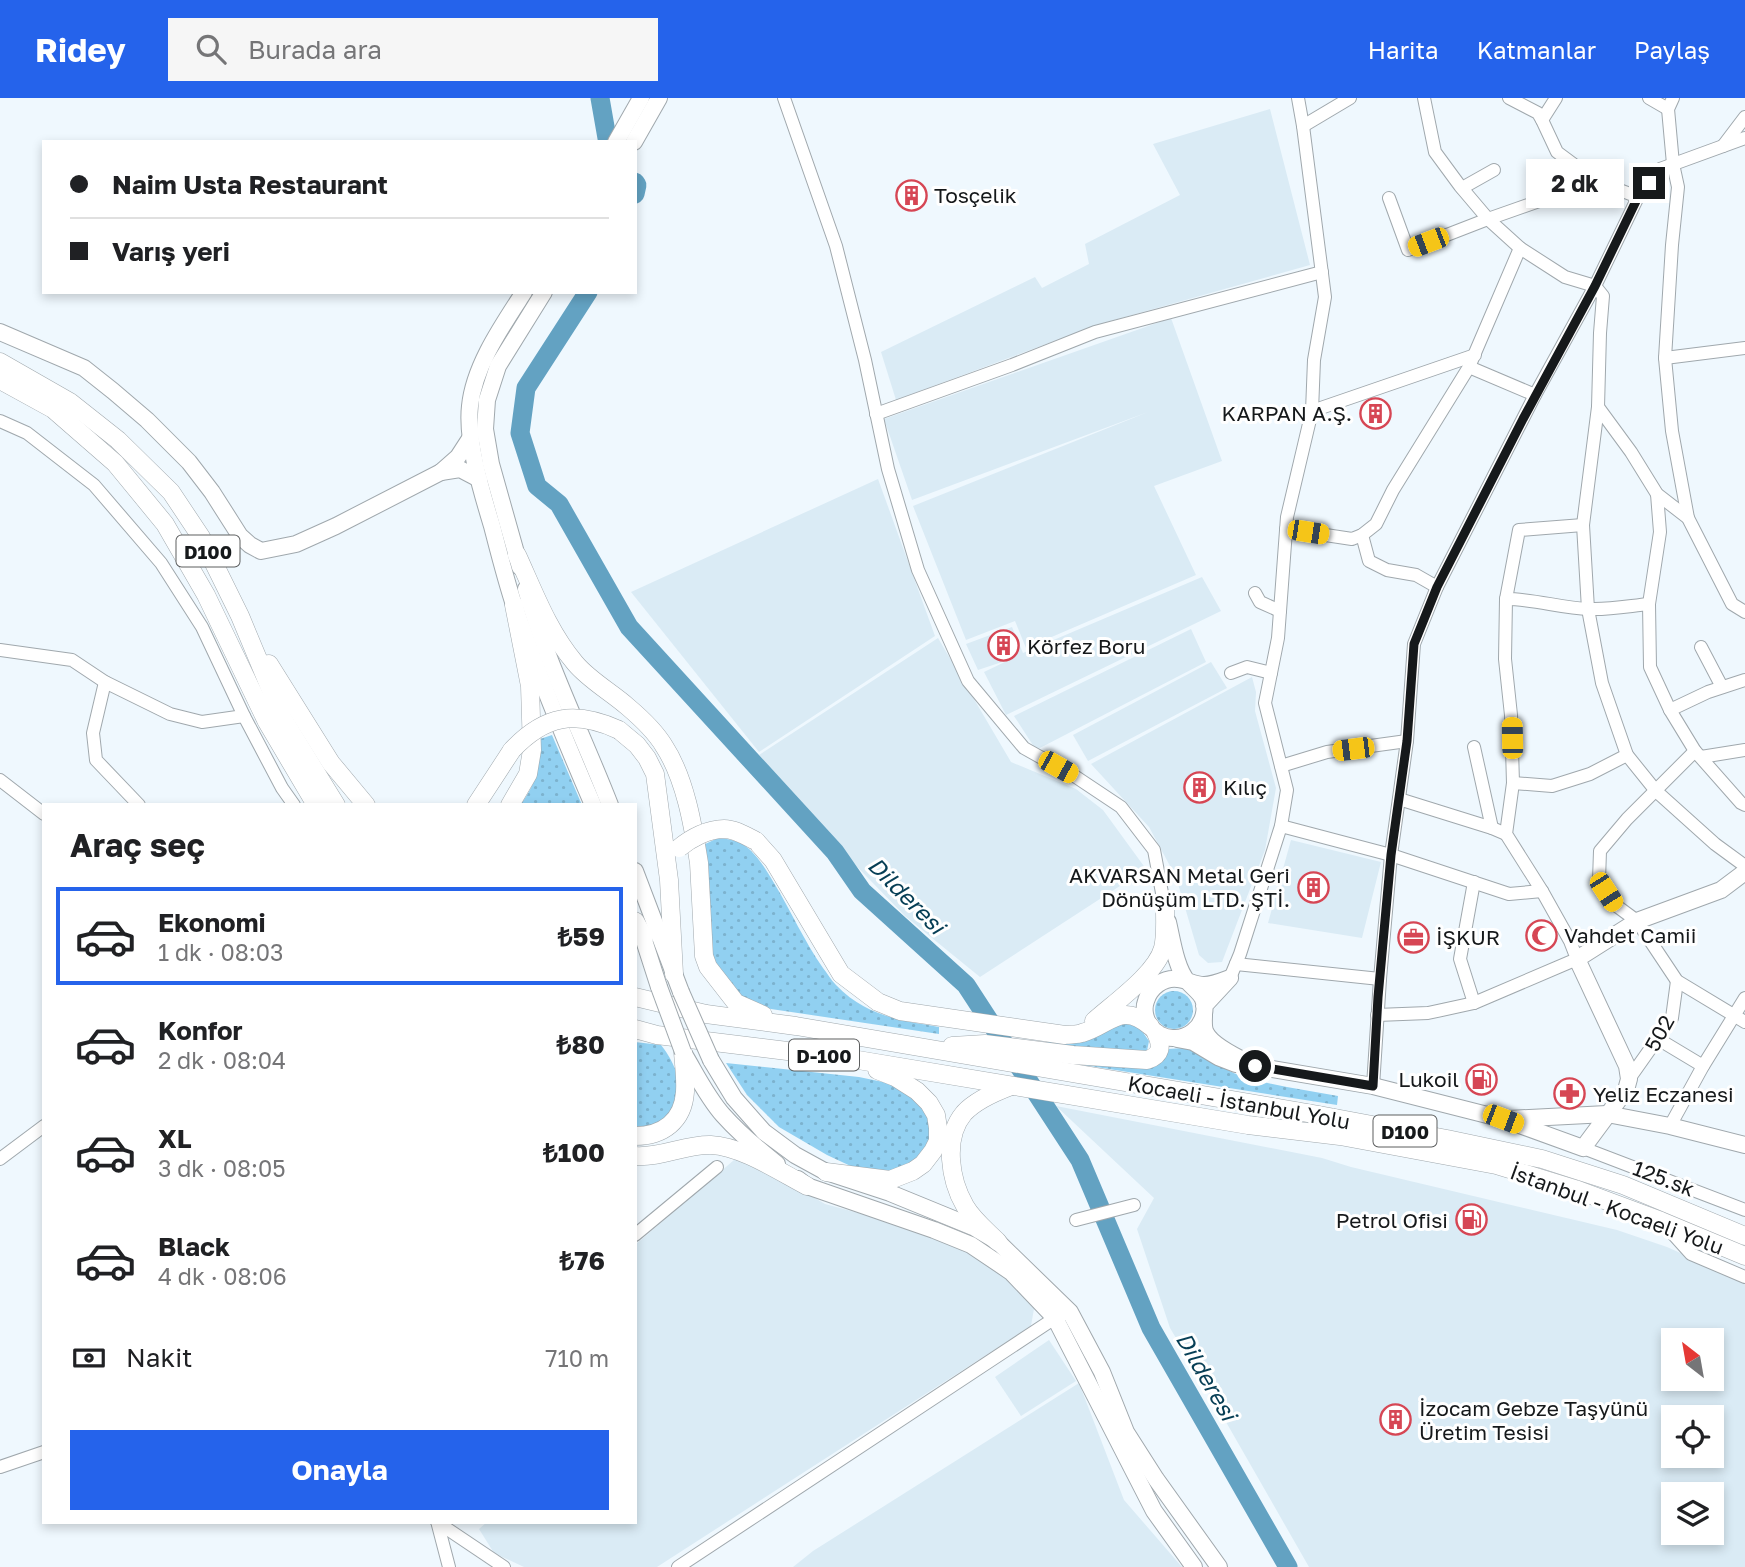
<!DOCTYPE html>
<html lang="tr">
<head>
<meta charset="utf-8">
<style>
  body { margin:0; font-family:"Golos Text",sans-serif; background:#f6f6f6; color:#202124; height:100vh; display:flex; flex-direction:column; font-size:26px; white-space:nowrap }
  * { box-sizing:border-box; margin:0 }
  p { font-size:23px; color:#757577 }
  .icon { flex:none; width:38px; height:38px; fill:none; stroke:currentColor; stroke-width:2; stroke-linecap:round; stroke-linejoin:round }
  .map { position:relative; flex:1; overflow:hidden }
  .drawer { position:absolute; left:42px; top:705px; width:595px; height:721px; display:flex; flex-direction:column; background:#fff; border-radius:0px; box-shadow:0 4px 10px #0003 }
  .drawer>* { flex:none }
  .hud { position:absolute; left:42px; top:42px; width:595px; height:154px; border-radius:0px; box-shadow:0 4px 10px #0003; display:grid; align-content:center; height:154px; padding:0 28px; background:#fff }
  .needle { width:46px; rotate:329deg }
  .controls { position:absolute; left:1661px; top:1230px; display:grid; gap:14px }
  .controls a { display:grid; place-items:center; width:63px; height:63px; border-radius:0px; background:#fff; box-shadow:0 4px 10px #0003; font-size:35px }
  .end { position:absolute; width:32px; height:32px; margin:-16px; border:9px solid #16191b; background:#fff; box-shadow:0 0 0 4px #fff }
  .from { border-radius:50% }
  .bubble { position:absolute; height:49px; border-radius:0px; background:#fff; box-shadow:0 4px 10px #0003; font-size:23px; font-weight:700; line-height:49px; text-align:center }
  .car { position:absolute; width:21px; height:42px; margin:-21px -10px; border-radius:9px; box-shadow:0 0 5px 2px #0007; background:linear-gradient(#f5c518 24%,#345 0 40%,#f5c518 0 76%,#345 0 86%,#f5c518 0) }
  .hud b { display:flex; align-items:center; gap:24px; height:66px; font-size:26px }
  .hud b+b { border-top:2px solid #e0e0e0 }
  .hud i { width:18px; height:18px; background:#202124 }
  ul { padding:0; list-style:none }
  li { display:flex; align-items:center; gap:21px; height:98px; margin:0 14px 10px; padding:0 14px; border:4px solid transparent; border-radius:0px }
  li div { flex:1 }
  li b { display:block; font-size:26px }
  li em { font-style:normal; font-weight:700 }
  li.selected { border-color:#2563eb }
  li>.icon { width:63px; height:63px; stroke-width:1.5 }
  h2 { padding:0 28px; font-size:32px; line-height:84px }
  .pay { display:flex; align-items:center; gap:18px; height:77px; padding:0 28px; font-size:26px }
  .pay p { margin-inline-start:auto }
  .cta { display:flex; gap:14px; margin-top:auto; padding:14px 28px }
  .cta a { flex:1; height:80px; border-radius:0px; background:#2563eb; color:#fff; font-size:28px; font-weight:700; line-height:80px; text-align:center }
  header { display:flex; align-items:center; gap:42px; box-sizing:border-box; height:98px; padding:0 35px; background:#2563eb; color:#fff }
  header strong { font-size:33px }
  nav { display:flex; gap:38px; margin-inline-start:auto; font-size:24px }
  .search { width:490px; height:63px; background:#f6f6f6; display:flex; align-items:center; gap:18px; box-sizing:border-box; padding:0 24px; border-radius:0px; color:#757577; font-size:26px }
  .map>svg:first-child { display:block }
</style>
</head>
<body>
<header>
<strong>Ridey</strong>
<div class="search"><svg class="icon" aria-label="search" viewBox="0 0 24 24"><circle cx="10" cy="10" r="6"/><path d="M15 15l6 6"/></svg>Burada ara</div>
<nav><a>Harita</a><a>Katmanlar</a><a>Paylaş</a></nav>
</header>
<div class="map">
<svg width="1745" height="1469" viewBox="0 0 1745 1469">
  <defs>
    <pattern id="grass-dots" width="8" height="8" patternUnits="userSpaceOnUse" patternTransform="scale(1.75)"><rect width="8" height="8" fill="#91d0f1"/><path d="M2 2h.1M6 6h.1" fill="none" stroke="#7cb2ce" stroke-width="1.8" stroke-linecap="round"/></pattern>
  </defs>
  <rect width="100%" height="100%" fill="#eff8fe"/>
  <g fill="#daebf5" fill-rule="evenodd">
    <path d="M1270 11 1310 167 1100 226 896 302 881 254 1035 179 1042 190 1089 166 1085 146 1180 97 1153 46Z"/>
    <path d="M1171 220 1222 363 1154 388 1196 477 1026 550 1015 523 966 542 913 408 1148 314 912 402 884 321Z"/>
    <path d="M878 381 935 538 759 654 631 494Z"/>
    <path d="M1202 479 1221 513 1006 617 984 574 1011 561 978 572 966 546 1012 529 1023 555Z"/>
    <path d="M1191 531 1206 564 1036 652 1014 618Z"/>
    <path d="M938 540 1011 664 1076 691 1103 712 1146 771 980 879 905 818 834 745 759 657Z"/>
    <path d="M1211 564 1227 590 1088 663 1073 637Z"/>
    <path d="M1252 579 1256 594 1255 613 1276 690 1265 752 1222 864 1208 865 1199 857 1176 779 1149 729 1091 666Z"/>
    <path d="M1291 742 1381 764 1362 840 1268 825Z"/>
    <path d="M1056 1008 1322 1060 1351 1069 1617 1132 1667 1149 1745 1184V1469H1309L1226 1324 1170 1230 1137 1131 1154 1100ZM1673 1242H1712V1281H1673ZM1673 1320H1712V1358H1673ZM1673 1396H1712V1435H1673Z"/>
    <path d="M741 1056 825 1106 922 1132 977 1156 1035 1205 1031 1228 657 1469H524L494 1455 479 1431 487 1424H635V1147Z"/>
    <path d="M1049 1242 1076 1283 1021 1318 995 1279Z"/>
    <path d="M1079 1285 1124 1402 1182 1469H793L813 1453Z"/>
  </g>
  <g fill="url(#grass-dots)">
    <path d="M552 637 582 707H520C536 687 541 666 540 641Z"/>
    <path d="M718 740C727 741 736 742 744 747 757 756 766 772 774 785 791 813 804 843 823 870 827 875 831 882 836 887 866 918 899 922 939 929V936L771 911 753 907 728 889 711 858 701 748Z"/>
    <circle cx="1174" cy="912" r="19"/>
    <path d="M1112 926H1137L1149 943 1147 953 1140 957 1044 948 1045 944 1057 943Z"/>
    <path d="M635 944 661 947C670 958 681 978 679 994 678 1003 672 1013 669 1021L635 1034Z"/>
    <path d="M1184 950C1206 955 1221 972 1242 978 1273 988 1306 992 1338 998L1337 1007 1071 965 1077 964 1144 971 1151 970 1168 951Z"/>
    <path d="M726 965 859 979 883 984 902 991 919 1004 934 1028 926 1056 892 1077 857 1071 827 1057 779 1029 747 997Z"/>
  </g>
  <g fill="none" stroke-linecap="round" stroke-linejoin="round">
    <g stroke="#63a2c2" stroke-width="19">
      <path d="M600 0 607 40 610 44"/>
      <path d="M635 84 637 87 635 96"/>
      <path d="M588 194 526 290 520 335 537 388 559 406 629 529 835 754 862 793 966 887 1080 1062 1151 1230 1288 1469"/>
    </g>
    <defs>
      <g id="minor">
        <path d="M784 0 836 148 865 262 888 371 918 472 968 583 1024 650 1076 679 1121 709 1154 752 1165 811"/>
        <path d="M1424 0 1435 54 1460 88 1488 121 1520 150 1565 179 1595 188 1603 198 1600 235 1598 309 1583 427 1588 511 1602 585 1627 657 1656 693 1715 746 1745 768"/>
        <path d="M1509 0 1538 15 1542 22 1557 54 1596 83 1638 99"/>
        <path d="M1649 0 1668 11"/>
        <path d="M1673 0 1668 11 1673 66 1678 89 1672 147 1665 260 1672 333 1688 420"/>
        <path d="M1542 22 1556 0"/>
        <path d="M1303 28 1350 0"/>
        <path d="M1723 48 1745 19"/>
        <path d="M1462 90 1494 72"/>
        <path d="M1389 100 1408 152 1488 121 1596 83"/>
        <path d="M1665 260 1745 250"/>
        <path d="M1469 269 1535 297"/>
        <path d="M1598 309 1631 354 1657 396 1688 420 1732 506 1745 514"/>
        <path d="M1312 313 1475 257"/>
        <path d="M876 316 1012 267 1095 234 1322 174"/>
        <path d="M0 323 27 335 94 387 161 465 202 529 244 618 282 690 294 707"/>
        <path d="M1657 396 1660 434 1649 506 1650 569 1670 612 1695 653 1741 705 1745 707"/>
        <path d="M1286 431 1352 441 1362 437 1376 426 1393 392 1469 269 1520 150"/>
        <path d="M1362 437 1369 463 1387 472 1416 477 1437 489"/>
        <path d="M1255 495 1260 504 1280 513"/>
        <path d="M1506 501C1534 501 1561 510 1589 511 1609 512 1629 508 1649 506"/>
        <path d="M1701 549 1722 589"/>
        <path d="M0 552 72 562 105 584 170 616 202 624 244 618"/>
        <path d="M1231 575 1247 569 1271 575"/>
        <path d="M105 584 93 635 96 662 139 707"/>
        <path d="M1670 612 1708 594 1745 582"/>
        <path d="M1474 649 1492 730"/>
        <path d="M1695 653 1627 721 1600 753 1599 782 1614 806 1637 823 1677 883 1745 924"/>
        <path d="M1701 659 1745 652"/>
        <path d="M1281 668 1327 654 1407 643"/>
        <path d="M0 682 44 716"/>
        <path d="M1513 685 1552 688 1590 676 1627 657"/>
        <path d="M1399 701 1492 730 1506 736"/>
        <path d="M1281 728 1391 757 1509 796 1542 793"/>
        <path d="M1474 784 1460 861 1474 905"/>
        <path d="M1236 866 1380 881"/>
        <path d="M1230 880 1240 856 1281 728 1287 692 1265 605 1278 540 1287 419 1312 313 1314 262 1325 199 1303 28 1298 0"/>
        <path d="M1377 917 1428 915 1474 905 1577 861 1570 843 1542 793 1506 736 1513 685 1511 617 1505 561 1506 501 1519 432 1583 427"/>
        <path d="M1658 941 1703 968"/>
        <path d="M1629 981 1672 920 1677 883"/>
        <path d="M1373 988 1380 881 1391 757 1407 643 1414 546 1437 489 1535 297 1595 188 1638 99 1660 71 1745 40"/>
        <path d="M1670 1028 1703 968 1745 900"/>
        <path d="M1583 1050 1745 1112"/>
        <path d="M0 1061 44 1028"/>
        <path d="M1076 1122 1134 1107"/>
        <path d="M1664 1126 1691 1156 1745 1179"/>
        <path d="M635 1137 717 1069"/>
        <path d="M0 1369 44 1354"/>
        <path d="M437 1424 504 1469"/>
        <path d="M438 1427 449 1469"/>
        <path d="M678 1469 1055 1220 1061 1218"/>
      </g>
      <g id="major">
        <path d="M616 44 641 0"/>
        <path d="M634 44 659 0"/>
        <path d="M524 194C502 228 474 268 470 308 466 343 482 395 492 428 499 455 506 483 515 510 538 576 565 642 593 707"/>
        <path d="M0 234 84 270 113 293 147 322 189 364 212 394 240 438 250 447 261 453 296 446 336 428 441 374"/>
        <path d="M471 339 458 359 441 374 460 371 479 381"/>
        <path d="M520 469 491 366 485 331 487 302 498 268 544 194"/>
        <path d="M526 491C547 566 582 635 610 707"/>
        <path d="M635 773 681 894"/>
        <path d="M1168 824C1172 841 1176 871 1188 884 1198 895 1207 898 1204 916 1201 930 1188 941 1173 940 1164 940 1155 935 1150 928 1145 921 1143 911 1146 903 1150 889 1164 879 1178 881 1187 882 1195 887 1204 887 1213 887 1222 883 1230 880L1204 908"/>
        <path d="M640 830 659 889"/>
        <path d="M1177 941 1193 944 1218 959 1236 966 1255 968C1241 961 1213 949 1206 935 1203 930 1204 923 1204 917"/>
        <path d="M684 956C696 976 707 999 723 1017 739 1035 758 1051 777 1066"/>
        <path d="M711 962 734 1000 764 1034 795 1057 826 1074 890 1095 973 1129 998 1144 1070 1214 1102 1274 1126 1334 1156 1381 1219 1469"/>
        <path d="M1255 968 1373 988 1503 1021 1583 1050 1626 992 1629 981 1627 968 1577 861 1637 823 1721 792 1745 774"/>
        <path d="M1509 1021 1607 1016 1670 1028 1745 1047"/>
        <path d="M798 1081 807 1088 934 1132 971 1147 1011 1174 1055 1220 1154 1413 1194 1469"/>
      </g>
      <g id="highway">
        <path d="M0 264 70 304 118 342 171 394 201 439 240 518 283 621 336 707"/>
        <path d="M0 282 53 311 115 365 165 426 206 497 267 624 316 707"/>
        <path d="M517 457C534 494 548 533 575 565 589 582 611 594 628 609 641 620 655 633 664 648 685 680 693 727 699 765L704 858 708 869 736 905 763 917"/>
        <path d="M269 566 331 665 366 707"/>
        <path d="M619 632 637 647 647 660 655 676 669 782 674 876"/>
        <path d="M476 707 512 652"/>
        <path d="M510 707 528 676 532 652 530 588 514 507"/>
        <path d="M756 743 773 762 841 876 878 904 900 913 1065 937C1070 936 1077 937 1082 935 1110 927 1121 903 1150 928"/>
        <path d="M635 823 644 840"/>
        <path d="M635 899 706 916 796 928 1319 1017 1447 1041 1542 1061 1623 1087 1745 1138"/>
        <path d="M1094 923C1114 905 1156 876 1163 850 1166 838 1165 824 1165 811"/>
        <path d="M635 931 657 937 852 961 1248 1027 1340 1038 1496 1067 1575 1091 1661 1123 1745 1158"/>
        <path d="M952 948 985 946 1073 957 1147 962C1162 957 1162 948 1156 935"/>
        <path d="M635 1038C663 1038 683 1023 685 994 686 981 684 967 683 954"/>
        <path d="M635 1058C661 1060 686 1046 711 1047 741 1048 780 1074 807 1088"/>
        <path d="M826 1074 890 1082 913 1073 923 1066 933 1053 938 1043V1030L936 1017 929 1005 917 993 895 979 877 972"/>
        <path d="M998 1144C987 1133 973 1122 965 1108 950 1082 943 1040 964 1015 976 1002 995 994 1011 988"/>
      </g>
    </defs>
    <use href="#minor" stroke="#a0a8ad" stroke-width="14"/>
    <use href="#major" stroke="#a0a8ad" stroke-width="18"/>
    <use href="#highway" stroke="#a0a8ad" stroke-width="19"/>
    <use href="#minor" stroke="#fff" stroke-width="12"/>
    <use href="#major" stroke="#fff" stroke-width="16"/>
    <use href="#highway" stroke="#fff" stroke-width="18"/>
    <defs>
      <g id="major-bridge">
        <path d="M659 889 683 954"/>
        <path d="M681 894 711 962"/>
      </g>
      <g id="highway-bridge">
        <path d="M512 652C545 617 575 612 619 632"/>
        <path d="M679 750C691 740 708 731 724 731 735 731 746 738 756 743"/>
      </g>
    </defs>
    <use href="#major-bridge" stroke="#a0a8ad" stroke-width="18" stroke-linecap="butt"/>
    <use href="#highway-bridge" stroke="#a0a8ad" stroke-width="19" stroke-linecap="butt"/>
    <use href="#major-bridge" stroke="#fff" stroke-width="16"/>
    <use href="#highway-bridge" stroke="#fff" stroke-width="18"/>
  </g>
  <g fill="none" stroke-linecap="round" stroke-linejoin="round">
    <path stroke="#16191b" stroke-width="9" d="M1255 968 1373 988 1378 899 1391 757 1407 643 1414 546 1437 489 1523 321 1595 188 1638 99 1649 85"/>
  </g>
  <defs>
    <symbol id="building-ring" viewBox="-11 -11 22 22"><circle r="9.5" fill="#fff" stroke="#d64654" stroke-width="1.5"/><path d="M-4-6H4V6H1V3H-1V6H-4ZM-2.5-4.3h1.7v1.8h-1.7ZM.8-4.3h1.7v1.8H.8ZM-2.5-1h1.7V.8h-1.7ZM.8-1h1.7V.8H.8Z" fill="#d64654"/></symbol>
    <symbol id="mosque-ring" viewBox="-11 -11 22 22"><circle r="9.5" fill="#fff" stroke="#d64654" stroke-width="1.5"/><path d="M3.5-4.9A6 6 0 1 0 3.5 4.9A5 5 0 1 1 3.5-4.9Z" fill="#d64654"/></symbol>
    <symbol id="office-ring" viewBox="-11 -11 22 22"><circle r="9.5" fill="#fff" stroke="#d64654" stroke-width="1.5"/><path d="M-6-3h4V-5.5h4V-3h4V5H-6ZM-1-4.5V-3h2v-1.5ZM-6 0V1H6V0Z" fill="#d64654"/></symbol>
    <symbol id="fuel-ring" viewBox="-11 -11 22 22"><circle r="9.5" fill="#fff" stroke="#d64654" stroke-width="1.5"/><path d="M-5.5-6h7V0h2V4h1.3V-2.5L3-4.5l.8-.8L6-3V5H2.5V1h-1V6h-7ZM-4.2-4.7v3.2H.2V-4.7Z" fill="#d64654"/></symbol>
    <symbol id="pharmacy-ring" viewBox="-11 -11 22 22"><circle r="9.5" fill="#fff" stroke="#d64654" stroke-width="1.5"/><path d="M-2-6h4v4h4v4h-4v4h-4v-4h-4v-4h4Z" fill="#d64654"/></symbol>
  </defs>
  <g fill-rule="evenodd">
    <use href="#building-ring" x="894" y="80" width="35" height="35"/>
    <use href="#building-ring" x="1358" y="298" width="35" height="35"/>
    <use href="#building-ring" x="986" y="530" width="35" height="35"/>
    <use href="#building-ring" x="1182" y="672" width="35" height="35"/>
    <use href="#building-ring" x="1296" y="772" width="35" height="35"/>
    <use href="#mosque-ring" x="1524" y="820" width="35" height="35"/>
    <use href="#office-ring" x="1396" y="822" width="35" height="35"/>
    <use href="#fuel-ring" x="1464" y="964" width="35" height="35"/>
    <use href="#pharmacy-ring" x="1552" y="978" width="35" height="35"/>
    <use href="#fuel-ring" x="1454" y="1104" width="35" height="35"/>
    <use href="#building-ring" x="1378" y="1304" width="35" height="35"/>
  </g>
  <g text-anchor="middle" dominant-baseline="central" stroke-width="6" stroke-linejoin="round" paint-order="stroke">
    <g fill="#fff" stroke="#5c5e5f" stroke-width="2">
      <rect x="176.5" y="437.5" width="63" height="31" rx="5"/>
      <rect x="789" y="941.5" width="70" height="31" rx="5"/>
      <rect x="1373.5" y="1017.5" width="63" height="31" rx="5"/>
    </g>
    <g font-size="19" font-weight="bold" fill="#16191b">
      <text x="208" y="453">D100</text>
      <text x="824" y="957">D-100</text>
      <text x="1405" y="1033">D100</text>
    </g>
    <g font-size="21" fill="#16191b" stroke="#fff" text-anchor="start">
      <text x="934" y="97">Tosçelik</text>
      <text x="1352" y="315" text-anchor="end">KARPAN A.Ş.</text>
      <text x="1027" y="548">Körfez Boru</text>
      <text x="1223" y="689">Kılıç</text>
      <text x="1290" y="777" text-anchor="end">AKVARSAN Metal Geri<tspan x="1290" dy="24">Dönüşüm LTD. ŞTİ.</tspan></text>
      <text x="1564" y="837">Vahdet Camii</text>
      <text x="1436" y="839">İŞKUR</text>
      <text x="1459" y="981" text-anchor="end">Lukoil</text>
      <text x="1593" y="996">Yeliz Eczanesi</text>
      <text x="1448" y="1122" text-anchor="end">Petrol Ofisi</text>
      <text x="1419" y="1310">İzocam Gebze Taşyünü<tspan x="1419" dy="24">Üretim Tesisi</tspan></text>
    </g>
    <g font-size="21" fill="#16191b" stroke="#fff">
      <text transform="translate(1659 935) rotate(-61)">502</text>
      <text transform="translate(1239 1004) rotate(10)">Kocaeli - İstanbul Yolu</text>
      <text transform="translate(1664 1080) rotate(21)">125.sk</text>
      <text transform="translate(1617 1111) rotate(20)">İstanbul - Kocaeli Yolu</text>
    </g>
    <g font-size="23" font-style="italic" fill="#063e55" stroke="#fff">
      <text transform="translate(907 797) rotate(45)">Dilderesi</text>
      <text transform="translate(1207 1278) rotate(60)">Dilderesi</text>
    </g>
  </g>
</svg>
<div class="controls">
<a><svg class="needle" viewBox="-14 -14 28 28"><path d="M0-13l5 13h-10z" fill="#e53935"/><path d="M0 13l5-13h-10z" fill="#757577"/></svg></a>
<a><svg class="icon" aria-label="locate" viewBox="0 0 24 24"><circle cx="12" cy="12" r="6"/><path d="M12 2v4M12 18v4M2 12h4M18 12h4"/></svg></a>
<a><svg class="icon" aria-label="layers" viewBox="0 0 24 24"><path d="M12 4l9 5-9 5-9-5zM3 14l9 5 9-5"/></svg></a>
</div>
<i class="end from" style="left:1255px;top:968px"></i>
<i class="end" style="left:1649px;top:85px"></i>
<div class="bubble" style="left:1526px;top:61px;width:98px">2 dk</div>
<i class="car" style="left:1428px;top:144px;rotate:249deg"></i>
<i class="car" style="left:1308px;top:434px;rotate:99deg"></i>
<i class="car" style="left:1512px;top:640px;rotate:359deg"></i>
<i class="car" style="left:1353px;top:651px;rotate:263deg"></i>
<i class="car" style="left:1058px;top:669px;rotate:119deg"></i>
<i class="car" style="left:1606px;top:794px;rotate:147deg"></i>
<i class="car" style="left:1503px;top:1021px;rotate:111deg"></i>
<div class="hud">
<b><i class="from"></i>Naim Usta Restaurant</b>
<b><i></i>Varış yeri</b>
</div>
<section class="drawer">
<h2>Araç seç</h2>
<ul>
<li class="selected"><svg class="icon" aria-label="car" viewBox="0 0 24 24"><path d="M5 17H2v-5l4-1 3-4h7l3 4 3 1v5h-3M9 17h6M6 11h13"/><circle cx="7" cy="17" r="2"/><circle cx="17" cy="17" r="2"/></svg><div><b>Ekonomi</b><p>1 dk · 08:03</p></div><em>₺59</em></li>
<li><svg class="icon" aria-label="car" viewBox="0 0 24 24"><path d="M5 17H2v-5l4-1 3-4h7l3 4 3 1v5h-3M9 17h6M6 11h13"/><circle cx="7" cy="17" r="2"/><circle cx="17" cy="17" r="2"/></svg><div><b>Konfor</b><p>2 dk · 08:04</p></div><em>₺80</em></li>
<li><svg class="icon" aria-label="car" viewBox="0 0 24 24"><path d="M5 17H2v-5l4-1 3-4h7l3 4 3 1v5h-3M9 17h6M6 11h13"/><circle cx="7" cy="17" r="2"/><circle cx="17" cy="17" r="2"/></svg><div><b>XL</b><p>3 dk · 08:05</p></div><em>₺100</em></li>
<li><svg class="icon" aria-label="car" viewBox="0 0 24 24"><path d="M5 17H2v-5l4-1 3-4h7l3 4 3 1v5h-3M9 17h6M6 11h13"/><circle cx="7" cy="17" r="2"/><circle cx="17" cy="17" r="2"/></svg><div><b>Black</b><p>4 dk · 08:06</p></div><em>₺76</em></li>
</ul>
<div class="pay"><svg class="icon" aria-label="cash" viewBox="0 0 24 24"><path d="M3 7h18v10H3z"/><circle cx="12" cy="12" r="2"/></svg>Nakit<p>710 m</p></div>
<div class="cta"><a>Onayla</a></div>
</section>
</div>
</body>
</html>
